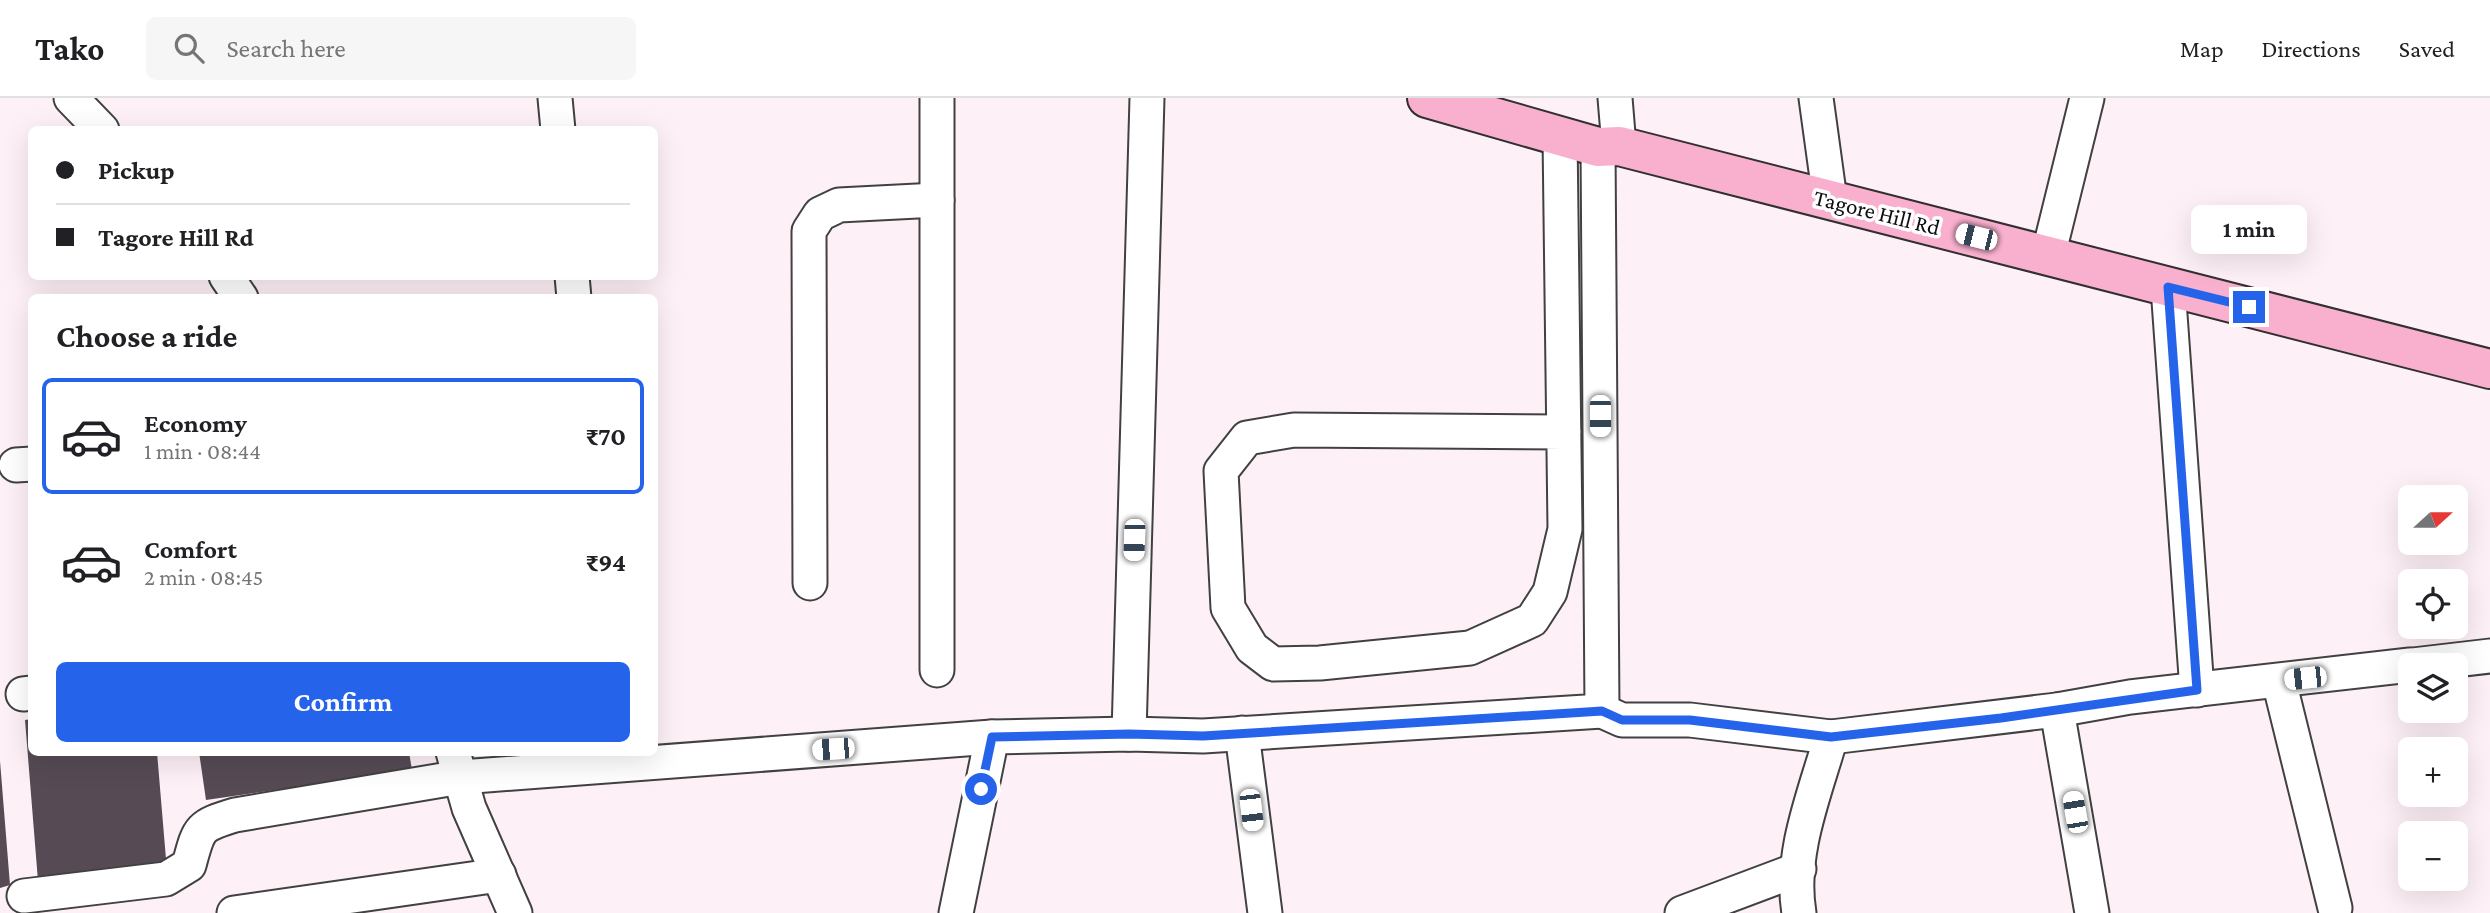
<!DOCTYPE html>
<html lang="en">
<head>
<meta charset="utf-8">
<style>
  body { margin:0; font-family:"Crimson Pro",serif; background:#f6f6f6; color:#202124; height:100vh; display:flex; flex-direction:column; font-size:26px; white-space:nowrap }
  * { box-sizing:border-box; margin:0 }
  p { font-size:23px; color:#757577 }
  .icon { flex:none; width:38px; height:38px; fill:none; stroke:currentColor; stroke-width:2; stroke-linecap:round; stroke-linejoin:round }
  .map { position:relative; flex:1; overflow:hidden }
  .panel { position:absolute; left:28px; top:196px; width:630px; height:462px; display:flex; flex-direction:column; background:#fff; border-radius:10px; box-shadow:0 7px 28px #0002 }
  .panel>* { flex:none }
  .guide { position:absolute; left:28px; top:28px; width:630px; height:154px; border-radius:10px; box-shadow:0 7px 28px #0002; display:grid; align-content:center; height:154px; padding:0 28px; background:#fff }
  .needle { width:46px; rotate:69deg }
  .buttons { position:absolute; left:2398px; top:387px; display:grid; gap:14px }
  .buttons a { display:grid; place-items:center; width:70px; height:70px; border-radius:10px; background:#fff; box-shadow:0 7px 28px #0002; font-size:35px }
  .end { position:absolute; width:32px; height:32px; margin:-16px; border:9px solid #2563eb; background:#fff; box-shadow:0 0 0 4px #fff }
  .from { border-radius:50% }
  .bubble { position:absolute; height:49px; border-radius:10px; background:#fff; box-shadow:0 7px 28px #0002; font-size:23px; font-weight:700; line-height:49px; text-align:center }
  .car { position:absolute; width:21px; height:42px; margin:-21px -10px; border-radius:9px; box-shadow:0 0 5px 2px #0007; background:linear-gradient(#fff 24%,#345 0 40%,#fff 0 76%,#345 0 86%,#fff 0) }
  .guide b { display:flex; align-items:center; gap:24px; height:66px; font-size:26px }
  .guide b+b { border-top:2px solid #e0e0e0 }
  .guide i { width:18px; height:18px; background:#202124 }
  ul { padding:0; list-style:none }
  li { display:flex; align-items:center; gap:21px; height:116px; margin:0 14px 10px; padding:0 14px; border:4px solid transparent; border-radius:10px }
  li div { flex:1 }
  li b { display:block; font-size:26px }
  li em { font-style:normal; font-weight:700 }
  li.current { border-color:#2563eb }
  li>.icon { width:63px; height:63px; stroke-width:1.5 }
  h2 { padding:0 28px; font-size:32px; line-height:84px }
  .primary-button { display:flex; gap:14px; margin-top:auto; padding:14px 28px }
  .primary-button a { flex:1; height:80px; border-radius:10px; background:#2563eb; color:#fff; font-size:28px; font-weight:700; line-height:80px; text-align:center }
  header { display:flex; align-items:center; gap:42px; box-sizing:border-box; height:98px; padding:0 35px; background:#fff; border-bottom:2px solid #e0e0e0 }
  header strong { font-size:33px }
  nav { display:flex; gap:38px; margin-inline-start:auto; font-size:24px }
  .search { width:490px; height:63px; background:#f6f6f6; display:flex; align-items:center; gap:18px; box-sizing:border-box; padding:0 24px; border-radius:10px; color:#757577; font-size:26px }
  .map>svg:first-child { display:block }
</style>
</head>
<body>
<header>
<strong>Tako</strong>
<div class="search"><svg class="icon" aria-label="search" viewBox="0 0 24 24"><circle cx="10" cy="10" r="6"/><path d="M15 15l6 6"/></svg>Search here</div>
<nav><a>Map</a><a>Directions</a><a>Saved</a></nav>
</header>
<div class="map">
<svg width="2490" height="815" viewBox="0 0 2490 815">
  <rect width="100%" height="100%" fill="#fef0f7"/>
  <g fill="#564b55">
    <path d="M32 621V654H157L167 773 38 783 25 622Z"/>
    <path d="M199 654H409L412 672 206 702Z"/>
    <path d="M0 663 10 787 0 790Z"/>
  </g>
  <g fill="none" stroke-linecap="round" stroke-linejoin="round">
    <defs>
      <g id="minor">
        <path d="M71 0 102 32"/>
        <path d="M555 0 558 32"/>
        <path d="M1615 0 1619 48"/>
        <path d="M1816 0 1830 102"/>
        <path d="M1560 38 1565 431 1550 494 1532 522 1470 550 1320 565 1273 566 1252 550 1228 510 1221 373 1247 340 1294 332 1564 334"/>
        <path d="M2048 158 2087 0"/>
        <path d="M226 178 241 200"/>
        <path d="M572 178 574 200"/>
        <path d="M2168 189 2197 592"/>
        <path d="M16 367 32 366"/>
        <path d="M810 485 809 133 820 116 839 107 937 102"/>
        <path d="M2413 567 2490 558"/>
        <path d="M937 572V0"/>
        <path d="M2279 583 2335 810"/>
        <path d="M23 596 32 595"/>
        <path d="M2057 612 2092 815"/>
        <path d="M1602 613 1622 622H1690L1831 639C1815 695 1789 756 1799 815"/>
        <path d="M1242 635 1265 815"/>
        <path d="M1129 636 1147 0"/>
        <path d="M1831 639 2057 612 2130 599 2410 567"/>
        <path d="M453 654 469 710 515 815"/>
        <path d="M24 798 166 781 189 767C199 730 198 728 235 717L461 679 992 639"/>
        <path d="M234 815 499 777"/>
        <path d="M956 815 992 639 1129 636 1203 638 1602 613 1598 49"/>
        <path d="M1682 815 1799 771"/>
      </g>
      <path id="secondary" d="M1427 0 1598 49 1619 48 2490 271"/>
    </defs>
    <use href="#minor" stroke="#414141" stroke-width="37"/>
    <use href="#secondary" stroke="#303030" stroke-width="42"/>
    <use href="#minor" stroke="#fff" stroke-width="33"/>
    <use href="#secondary" stroke="#f8b0ce" stroke-width="38"/>
  </g>
  <g fill="none" stroke-linecap="round" stroke-linejoin="round">
    <path stroke="#2563eb" stroke-width="9" d="M981 691 992 639 1129 636 1203 638 1602 613 1622 622H1690L1831 639 2001 620 2197 592 2168 189 2249 209"/>
  </g>
  <g text-anchor="middle" dominant-baseline="central" stroke-width="7" stroke-linejoin="round" paint-order="stroke">
    <g font-size="23" fill="#0e0e0e" stroke="#fff">
      <text transform="translate(1877 114) rotate(14)">Tagore Hill Rd</text>
    </g>
  </g>
</svg>
<div class="buttons">
<a><svg class="needle" viewBox="-14 -14 28 28"><path d="M0-13l5 13h-10z" fill="#e53935"/><path d="M0 13l5-13h-10z" fill="#757577"/></svg></a>
<a><svg class="icon" aria-label="locate" viewBox="0 0 24 24"><circle cx="12" cy="12" r="6"/><path d="M12 2v4M12 18v4M2 12h4M18 12h4"/></svg></a>
<a><svg class="icon" aria-label="layers" viewBox="0 0 24 24"><path d="M12 4l9 5-9 5-9-5zM3 14l9 5 9-5"/></svg></a>
<a>+</a>
<a>−</a>
</div>
<i class="end from" style="left:981px;top:691px"></i>
<i class="end" style="left:2249px;top:209px"></i>
<div class="bubble" style="left:2191px;top:107px;width:116px">1 min</div>
<i class="car" style="left:1976px;top:139px;rotate:284deg"></i>
<i class="car" style="left:1600px;top:318px;rotate:180deg"></i>
<i class="car" style="left:1134px;top:442px;rotate:182deg"></i>
<i class="car" style="left:2305px;top:580px;rotate:264deg"></i>
<i class="car" style="left:833px;top:651px;rotate:266deg"></i>
<i class="car" style="left:1251px;top:712px;rotate:173deg"></i>
<i class="car" style="left:2075px;top:714px;rotate:350deg"></i>
<div class="guide">
<b><i class="from"></i>Pickup</b>
<b><i></i>Tagore Hill Rd</b>
</div>
<section class="panel">
<h2>Choose a ride</h2>
<ul>
<li class="current"><svg class="icon" aria-label="car" viewBox="0 0 24 24"><path d="M5 17H2v-5l4-1 3-4h7l3 4 3 1v5h-3M9 17h6M6 11h13"/><circle cx="7" cy="17" r="2"/><circle cx="17" cy="17" r="2"/></svg><div><b>Economy</b><p>1 min · 08:44</p></div><em>₹70</em></li>
<li><svg class="icon" aria-label="car" viewBox="0 0 24 24"><path d="M5 17H2v-5l4-1 3-4h7l3 4 3 1v5h-3M9 17h6M6 11h13"/><circle cx="7" cy="17" r="2"/><circle cx="17" cy="17" r="2"/></svg><div><b>Comfort</b><p>2 min · 08:45</p></div><em>₹94</em></li>
</ul>
<div class="primary-button"><a>Confirm</a></div>
</section>
</div>
</body>
</html>
